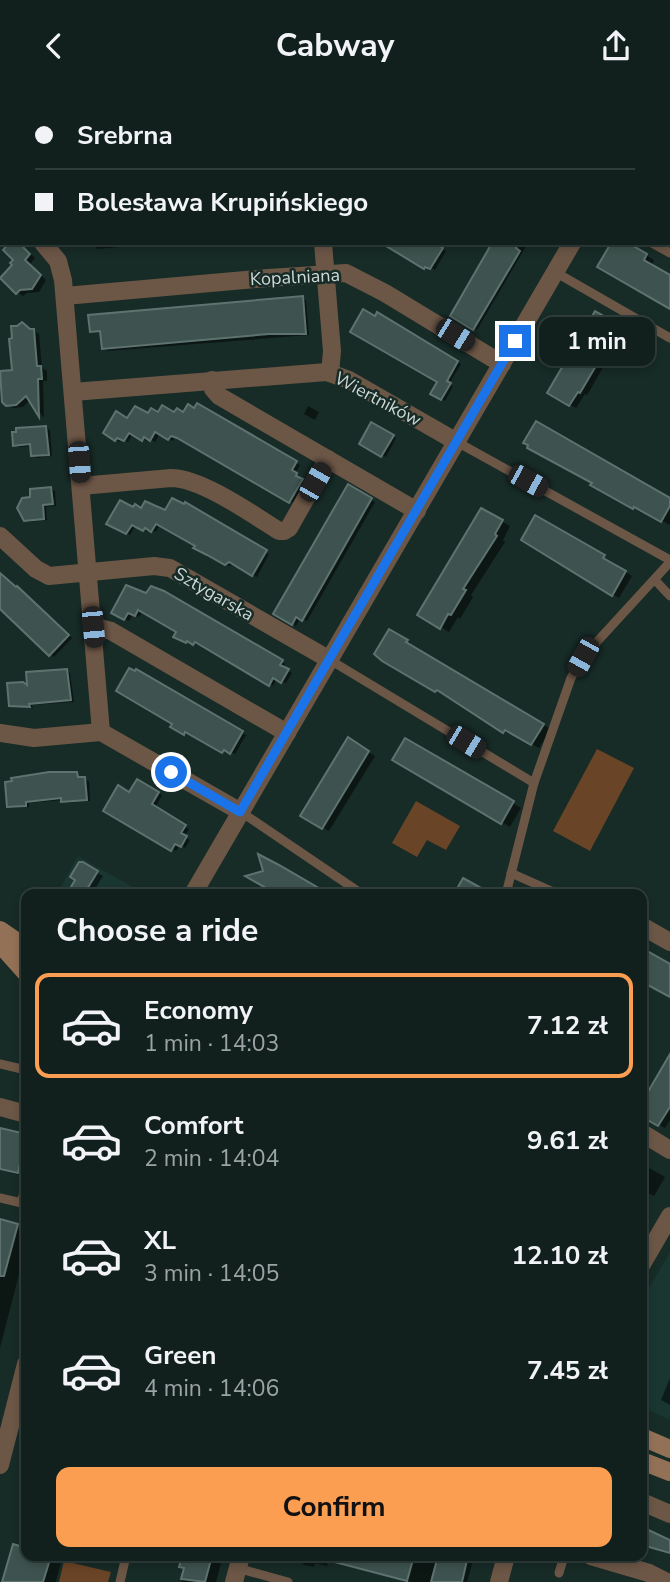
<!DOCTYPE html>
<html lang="en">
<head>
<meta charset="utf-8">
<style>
  body { margin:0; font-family:"Nunito Sans",sans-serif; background:#1a2826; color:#f1f3f6; height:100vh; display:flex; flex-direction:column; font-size:26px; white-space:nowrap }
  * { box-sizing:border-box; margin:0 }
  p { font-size:23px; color:#9ca3a4 }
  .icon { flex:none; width:38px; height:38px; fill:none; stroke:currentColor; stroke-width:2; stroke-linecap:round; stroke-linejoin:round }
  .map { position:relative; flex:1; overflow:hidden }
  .drawer { position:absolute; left:21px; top:798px; width:626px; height:672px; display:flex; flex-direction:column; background:#11201d; border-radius:14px; box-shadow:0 4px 10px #0003,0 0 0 2px #303e3b }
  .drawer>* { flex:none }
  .top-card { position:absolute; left:0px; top:0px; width:670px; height:154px; box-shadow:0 4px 10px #0003,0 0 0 2px #303e3b; display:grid; align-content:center; height:154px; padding:0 35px; background:#11201d }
  .end { position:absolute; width:32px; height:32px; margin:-16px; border:9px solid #1a73e8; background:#fff; box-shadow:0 0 0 4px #fff }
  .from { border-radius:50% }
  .bubble { position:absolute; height:49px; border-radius:14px; background:#11201d; box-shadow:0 4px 10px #0003,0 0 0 2px #303e3b; font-size:23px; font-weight:700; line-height:49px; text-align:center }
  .car { position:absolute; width:21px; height:42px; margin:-21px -10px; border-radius:9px; box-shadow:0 0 5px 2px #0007; background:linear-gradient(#222 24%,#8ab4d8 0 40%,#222 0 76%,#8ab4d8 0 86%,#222 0) }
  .top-card b { display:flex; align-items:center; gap:24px; height:66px; font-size:26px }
  .top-card b+b { border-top:2px solid #303e3b }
  .top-card i { width:18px; height:18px; background:#f1f3f6 }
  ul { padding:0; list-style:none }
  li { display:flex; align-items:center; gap:21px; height:105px; margin:0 14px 10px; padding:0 21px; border:4px solid transparent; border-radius:14px }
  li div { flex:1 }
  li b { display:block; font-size:26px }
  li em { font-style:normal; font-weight:700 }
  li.active { border-color:#fb9e51 }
  li>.icon { width:63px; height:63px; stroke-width:1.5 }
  h2 { padding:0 35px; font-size:32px; line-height:84px }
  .action { display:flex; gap:14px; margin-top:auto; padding:14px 35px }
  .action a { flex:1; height:80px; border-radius:14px; background:#fb9e51; color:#111; font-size:28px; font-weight:700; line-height:80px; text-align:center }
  header { display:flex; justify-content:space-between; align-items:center; height:91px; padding:0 35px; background:#11201d; font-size:32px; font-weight:700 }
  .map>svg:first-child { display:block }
</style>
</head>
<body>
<header><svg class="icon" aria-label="back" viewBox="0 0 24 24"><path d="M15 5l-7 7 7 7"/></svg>Cabway<svg class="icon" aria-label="share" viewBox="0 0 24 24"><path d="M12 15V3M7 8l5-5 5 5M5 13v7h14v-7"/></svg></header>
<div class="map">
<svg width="670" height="1491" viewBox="0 0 670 1491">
  <rect width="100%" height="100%" fill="#172b27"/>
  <g fill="#193631">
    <path d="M78 765 145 803H57Z"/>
    <path d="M670 1161V1329L642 1316V1209Z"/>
  </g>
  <g fill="#6a4426">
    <path d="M597 658 634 677 590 760 553 740Z"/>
    <path d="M416 710 460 735 446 759 427 749 417 766 392 752Z"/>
    <path d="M64 1470 111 1481 108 1491H59Z"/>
  </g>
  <g fill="#0007">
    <path d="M103 0H146L100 2Z"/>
    <path d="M2 66V95L0 96V67Z"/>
    <path d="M19 152 35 167 30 173 46 189 39 201 27 202 23 205 17 201Z"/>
    <path d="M93 152H166L97 158Z"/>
    <path d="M385 152H437L435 154 446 160 435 179 430 176 429 179Z"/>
    <path d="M495 152H528L477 239 452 225Z"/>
    <path d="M625 152 654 169 651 175 670 186V216Z"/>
    <path d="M302 207 306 209 309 244 107 260 103 257 102 241 91 240Z"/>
    <path d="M596 222 625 239 587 304 585 303 576 317 549 301Z"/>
    <path d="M377 224 461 273 449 293 453 295 445 310 432 303 439 291 376 227Z"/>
    <path d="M23 233 39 243 42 277 47 280V290H43L44 327 30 309 23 316 13 317 3 310 0 282 13 281Z"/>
    <path d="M198 314 300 374 295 383 300 386 299 388 305 392 294 412 183 349 175 346 173 350 160 342 155 351 148 347 147 350 133 342 128 351 122 347 120 351 105 342 128 329 159 323 184 324 195 319Z"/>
    <path d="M308 315 319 321 315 329 304 323Z"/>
    <path d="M372 333 396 347 386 366 361 352Z"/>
    <path d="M46 336 50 339 52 365 37 367 33 364 32 355 19 356 15 354Z"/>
    <path d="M593 393 670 409V434L643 419 642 422Z"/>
    <path d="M348 395 375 411 307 530 301 527 296 535 276 523Z"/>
    <path d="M51 398 55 400 56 415 46 416 47 429 29 431 25 429Z"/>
    <path d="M186 414 269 463 257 486 234 472 230 475 213 466 160 433 156 441 149 438 148 441 136 434 130 444 109 432 134 418 166 421Z"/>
    <path d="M481 419 510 435 503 449 505 451 471 504 473 506 460 528 458 526 449 541 420 523Z"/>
    <path d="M536 426 632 485 619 507 523 448Z"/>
    <path d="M0 482 17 498 21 499 72 547 54 566 4 519H0Z"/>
    <path d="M163 502 285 573 283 577 292 582 286 592 277 588 273 595 199 552 198 554 192 551 190 553 176 545 179 540 143 519 139 526 133 523 129 530 113 521 147 505Z"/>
    <path d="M389 540 414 555 413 557 551 638 539 657 513 642 512 644 504 640 445 602 444 604 376 562Z"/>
    <path d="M67 580 70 582 74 611 32 614 33 617 10 614 29 596Z"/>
    <path d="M137 580 246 644 235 663 228 660 227 662 190 641 188 644 173 635 175 632Z"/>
    <path d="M348 649 375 665 329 740 303 725Z"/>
    <path d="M406 649 521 717 510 736 394 668Z"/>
    <path d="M77 683 81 688 89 690 90 710 67 712 63 709 29 712V716L13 717 9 715Z"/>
    <path d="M137 691 162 704 155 717 189 738 184 746 190 749 185 757 180 754 176 760 106 719 130 703Z"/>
    <path d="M82 773 103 785 92 803H69L78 788Z"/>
    <path d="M670 967V1029L665 1037 642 1024Z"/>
    <path d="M0 1038 26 1045V1086L0 1079Z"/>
    <path d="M642 1073 665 1086 654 1105 642 1099Z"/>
    <path d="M0 1130 26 1140V1156L0 1257Z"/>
    <path d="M670 1287V1314L661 1309Z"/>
    <path d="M26 1447V1465H57L56 1468 61 1471 56 1491H4L23 1458Z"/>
    <path d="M184 1465H223L216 1491H182L186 1477 182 1475Z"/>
    <path d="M285 1465H460L473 1470 467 1491H411L328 1470 327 1475 315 1472 314 1476 304 1474 299 1468Z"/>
  </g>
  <g fill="#3e534f" stroke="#5e736f" stroke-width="2">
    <path d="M9 152H19L30 163 25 169 41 184 32 198 20 199 16 203 0 187 12 174 10 172 13 169 3 159Z"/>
    <path d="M381 152H436L443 157 430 178 425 176 424 178Z"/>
    <path d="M492 152H519L516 157 520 160 473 239 450 225Z"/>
    <path d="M611 152H628L647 163 644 169 670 184V218L597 176Z"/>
    <path d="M303 205 306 243H269L102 258 100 240 90 241 88 224Z"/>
    <path d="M363 218 375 225 377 221 458 270 447 290 451 292 441 309 430 303 437 291 350 241Z"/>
    <path d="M595 220 620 234 580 302 578 301 569 315 547 302Z"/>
    <path d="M22 231 30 238H34L37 275H41L42 288H38L39 326 26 305 16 314 6 315 2 311 0 280 12 279 9 248 12 247 11 235H17Z"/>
    <path d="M197 312 297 370 292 379 297 382 296 385 303 388 289 412 177 347 171 345 168 349 155 341 150 350 144 346 142 350 129 342 124 350 117 347 115 350 103 342 116 320 127 327 135 315 148 322 151 317 158 321 162 314 174 321 177 317 183 321 188 313 194 317Z"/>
    <path d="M536 330 670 407V415L661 431 634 416 633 418 590 394 592 392 527 357 528 354 523 352Z"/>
    <path d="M371 331 394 344 381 366 359 353Z"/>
    <path d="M46 335 49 364 31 365 30 353 13 355 12 341H16V337Z"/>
    <path d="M348 393 372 407 302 530 296 526 292 534 273 523Z"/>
    <path d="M51 396 53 413 43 414 44 428 24 430 17 417 22 407 30 406V398Z"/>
    <path d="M172 407 184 413 185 411 267 459 252 485 229 471 225 474 207 464 193 457 195 455 156 433 151 441 145 437 143 440 132 434 126 443 106 433 120 409 133 416 135 413 141 417 145 410 165 419Z"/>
    <path d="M481 417 503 429 495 443 497 445 463 498 466 499 451 524 448 523 440 538 417 524Z"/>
    <path d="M535 424 605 464 603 467 626 480 612 505 521 449Z"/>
    <path d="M0 482 16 496 17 495 69 544 49 565 0 518Z"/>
    <path d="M126 494 146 502 151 495 164 500 283 569 280 574 289 578 281 592 273 587 269 595 195 551 193 554 187 550 186 552 173 546 176 541 138 519 135 525 128 522 124 529 111 522Z"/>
    <path d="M389 538 408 549 406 551 544 633 531 654 505 639 503 642 437 599 435 601 382 570 374 563Z"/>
    <path d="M129 577 135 580 136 578 243 640 230 663 224 659 222 662 185 641 184 644 170 636 172 633 116 600Z"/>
    <path d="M67 578 71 609 29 613 30 616 9 615 7 592 23 591 27 594 26 581Z"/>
    <path d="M348 646 369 660 322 738 300 725Z"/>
    <path d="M405 647 514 710 501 733 392 669Z"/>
    <path d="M49 681H77L78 686H85L87 709 61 711V707L26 711V715L7 716 5 691 12 690 11 687Z"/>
    <path d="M137 688 159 701 152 713 186 734 181 742 187 745 181 756 175 753 171 760 103 720 118 694 129 701Z"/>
    <path d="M258 763 279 774 329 803H277L266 797 245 785 263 780Z"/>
    <path d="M79 771H83L98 780 84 803H67L75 789 70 786Z"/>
    <path d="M463 787 492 803H454Z"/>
    <path d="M642 857 670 873V906L642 891Z"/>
    <path d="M670 963V1016L658 1035 642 1026V1011Z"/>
    <path d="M0 1037 26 1043 18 1082 0 1078Z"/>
    <path d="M0 1128 18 1133 4 1185H0Z"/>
    <path d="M642 1436 670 1449V1462L642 1454Z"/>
    <path d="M13 1453 26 1457V1465H51L43 1491H2Z"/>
    <path d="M182 1465H212L205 1491 181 1488 184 1477 179 1476Z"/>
    <path d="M328 1465H414L407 1490 327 1469Z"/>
    <path d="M438 1465H468L462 1491H431Z"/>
  </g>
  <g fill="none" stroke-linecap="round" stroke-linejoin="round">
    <g stroke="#6c5646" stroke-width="9">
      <path d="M668 58 670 59"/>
      <path d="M652 152 670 162"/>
      <path d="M555 181 670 247"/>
      <path d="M457 351 670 469"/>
      <path d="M655 489 670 505"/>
      <path d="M330 569 534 692"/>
      <path d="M241 721 362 803"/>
      <path d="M511 782 558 803"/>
      <path d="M506 803 534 692 571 587 583 566 670 471"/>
      <path d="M0 973 26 979"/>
      <path d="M0 1107 26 1113"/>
      <path d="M21 1112 26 1094"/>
      <path d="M237 1477 288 1491"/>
      <path d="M559 1482 564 1465"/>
      <path d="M120 1491 126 1465"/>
    </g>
    <g stroke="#6c5646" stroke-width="18">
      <path d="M310 0V2"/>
      <path d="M392 0 395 2"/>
      <path d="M566 0 569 2"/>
      <path d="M231 2 252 0"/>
      <path d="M660 2 661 0"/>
      <path d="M0 129 2 128"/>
      <path d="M43 152 58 170 63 189 101 641"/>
      <path d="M323 152 332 260 330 282"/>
      <path d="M65 205 268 187 346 182 385 202 502 273"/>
      <path d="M212 289 213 298 219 305 417 420"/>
      <path d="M73 301 327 281 349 289 457 351"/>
      <path d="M81 395 171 387C201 387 252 423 279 440H284L289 437 328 368"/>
      <path d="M0 445 36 478 49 485 154 475 170 477 330 569"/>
      <path d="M93 535 111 540 287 642"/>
      <path d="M0 642 34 647 101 641 241 721"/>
      <path d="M193 803 572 152"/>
      <path d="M642 835 670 851"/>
      <path d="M0 1016 26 1023"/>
      <path d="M642 1042 670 1059"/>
      <path d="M642 1173 670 1125"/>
      <path d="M0 1374 26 1273"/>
      <path d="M642 1411 670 1423"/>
      <path d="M591 1465 649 1482 667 1491"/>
      <path d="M234 1491 241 1465"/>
      <path d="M499 1491 506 1465"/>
    </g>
    <g stroke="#937157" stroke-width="18">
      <path d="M0 839 26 857"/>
      <path d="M0 853 26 882"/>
      <path d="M642 1346 670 1358"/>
      <path d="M642 1370 670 1381"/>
    </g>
  </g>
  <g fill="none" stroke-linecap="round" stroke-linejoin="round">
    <path stroke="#1a73e8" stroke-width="9" d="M171 681 240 721 515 250"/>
  </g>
  <g text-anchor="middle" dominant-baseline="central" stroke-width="5" stroke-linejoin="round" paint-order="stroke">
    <g font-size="18" fill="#cdd8d6" stroke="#172b27">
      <text transform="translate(295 186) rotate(-3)">Kopalniana</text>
      <text transform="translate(378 308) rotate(28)">Wiertników</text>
      <text transform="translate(214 503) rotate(30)">Sztygarska</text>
    </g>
  </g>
</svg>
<i class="end from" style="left:171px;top:681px"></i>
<i class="end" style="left:515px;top:250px"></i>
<div class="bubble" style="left:539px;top:226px;width:116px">1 min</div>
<i class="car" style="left:455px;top:244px;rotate:122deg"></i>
<i class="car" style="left:79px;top:371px;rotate:176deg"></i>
<i class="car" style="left:528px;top:390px;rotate:119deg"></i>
<i class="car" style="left:315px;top:391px;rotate:30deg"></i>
<i class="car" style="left:93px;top:536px;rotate:175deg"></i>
<i class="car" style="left:583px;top:566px;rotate:209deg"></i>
<i class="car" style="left:466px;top:651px;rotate:121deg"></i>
<div class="top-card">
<b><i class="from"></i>Srebrna</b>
<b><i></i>Bolesława Krupińskiego</b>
</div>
<section class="drawer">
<h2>Choose a ride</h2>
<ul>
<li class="active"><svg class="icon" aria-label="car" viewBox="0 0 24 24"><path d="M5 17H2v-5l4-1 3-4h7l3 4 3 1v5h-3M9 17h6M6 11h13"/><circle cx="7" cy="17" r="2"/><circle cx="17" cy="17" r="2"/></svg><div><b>Economy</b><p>1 min · 14:03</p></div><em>7.12 zł</em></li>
<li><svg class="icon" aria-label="car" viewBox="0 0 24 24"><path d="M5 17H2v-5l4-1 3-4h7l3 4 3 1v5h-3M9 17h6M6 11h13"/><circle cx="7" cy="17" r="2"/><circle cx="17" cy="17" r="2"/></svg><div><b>Comfort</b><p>2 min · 14:04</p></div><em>9.61 zł</em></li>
<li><svg class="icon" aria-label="car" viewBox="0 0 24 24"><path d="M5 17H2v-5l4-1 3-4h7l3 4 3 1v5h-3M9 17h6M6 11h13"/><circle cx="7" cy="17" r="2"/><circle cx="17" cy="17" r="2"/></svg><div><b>XL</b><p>3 min · 14:05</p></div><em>12.10 zł</em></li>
<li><svg class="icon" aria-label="car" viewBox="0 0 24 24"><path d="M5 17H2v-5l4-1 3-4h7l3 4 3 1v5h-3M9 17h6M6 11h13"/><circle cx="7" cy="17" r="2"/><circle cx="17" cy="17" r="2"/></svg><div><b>Green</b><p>4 min · 14:06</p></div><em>7.45 zł</em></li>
</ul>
<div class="action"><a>Confirm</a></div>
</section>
</div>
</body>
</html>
